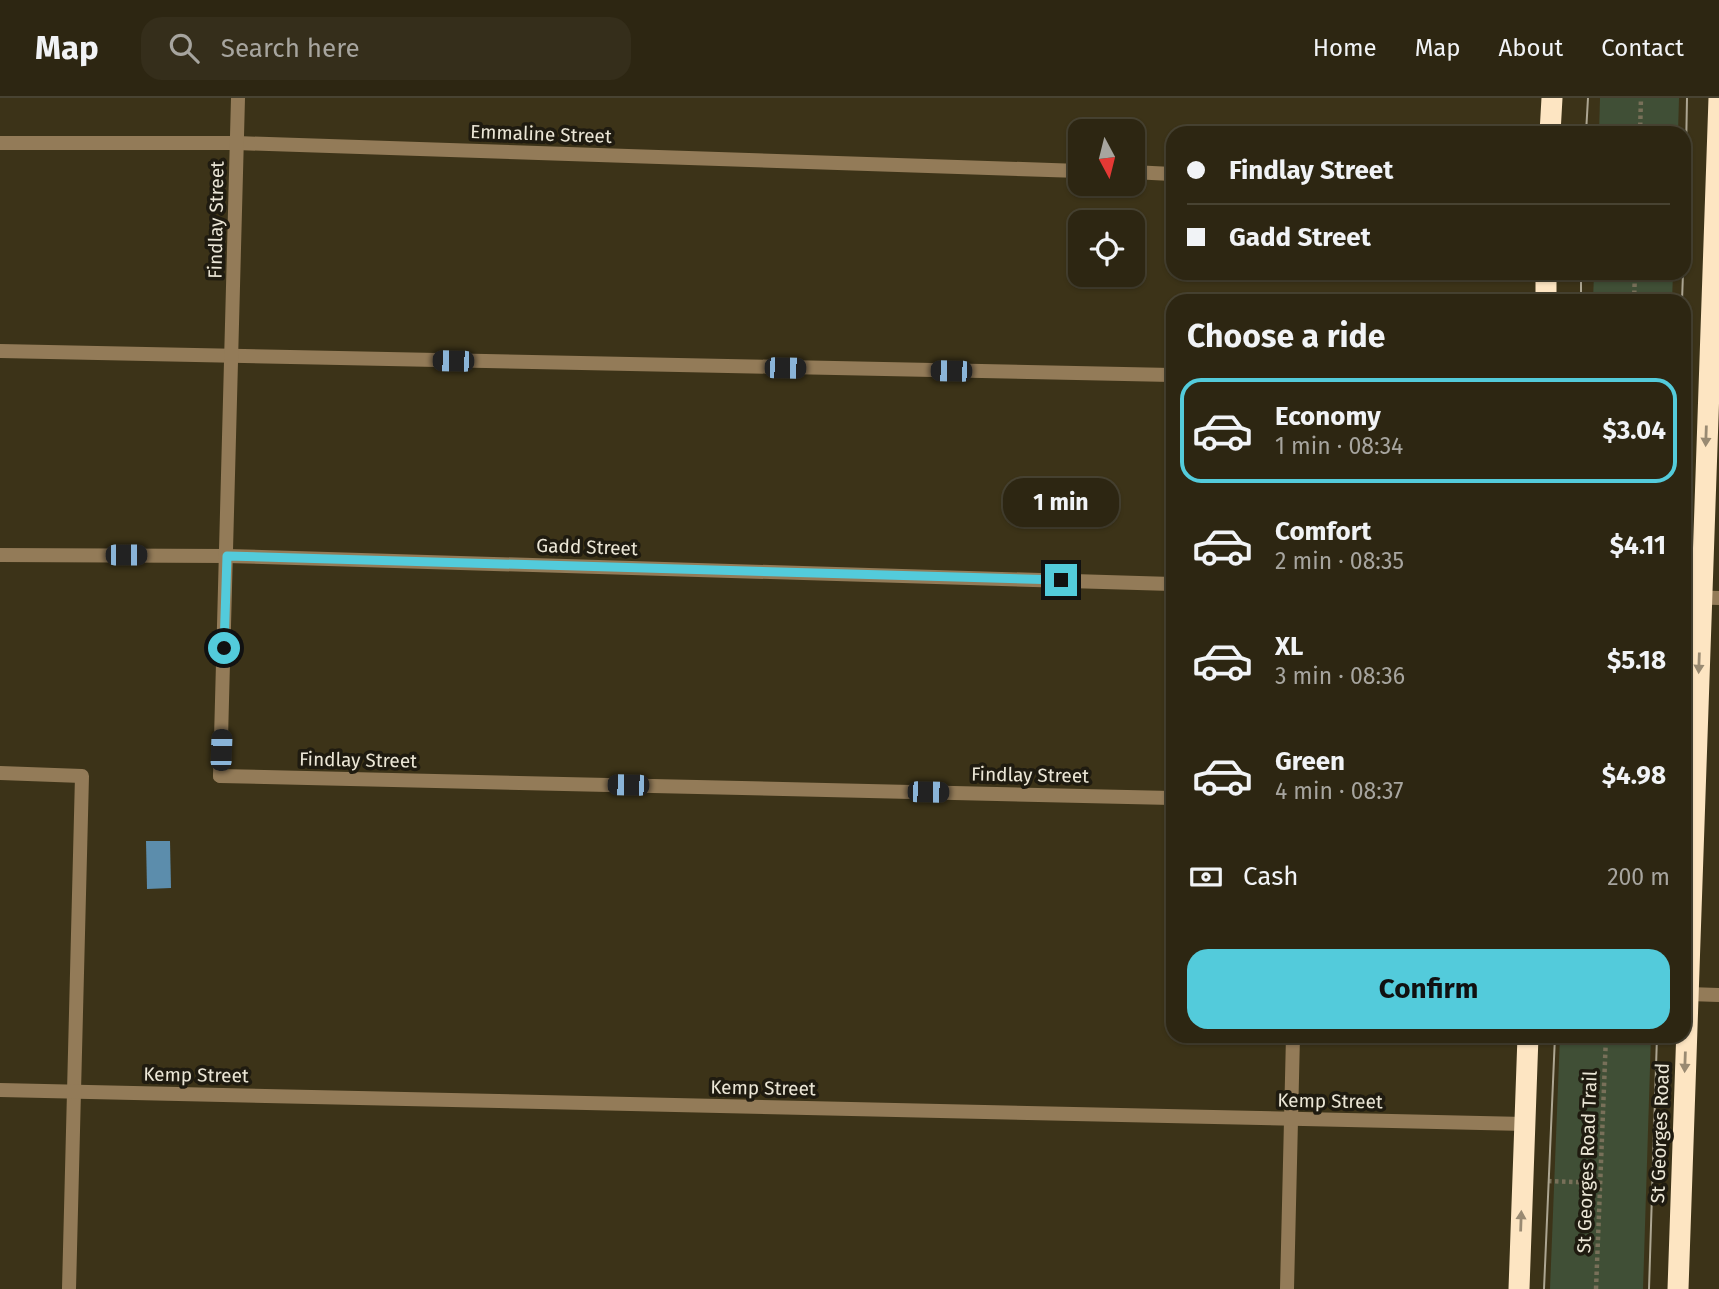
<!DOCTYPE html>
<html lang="en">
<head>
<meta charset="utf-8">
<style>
  body { margin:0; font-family:"Fira Sans",sans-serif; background:#352e1b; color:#f1f3f6; height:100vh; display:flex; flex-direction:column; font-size:26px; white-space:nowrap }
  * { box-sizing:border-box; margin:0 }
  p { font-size:23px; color:#a7a59f }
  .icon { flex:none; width:38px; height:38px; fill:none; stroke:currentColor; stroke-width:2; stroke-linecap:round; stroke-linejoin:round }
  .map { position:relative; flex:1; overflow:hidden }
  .panel { position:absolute; left:1166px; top:196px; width:525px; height:749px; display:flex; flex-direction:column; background:#2d2612; border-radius:21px; box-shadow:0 2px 5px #0004,0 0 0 2px #484332 }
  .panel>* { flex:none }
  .guide { position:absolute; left:1166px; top:28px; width:525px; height:154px; border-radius:21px; box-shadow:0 2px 5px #0004,0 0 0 2px #484332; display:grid; align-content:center; height:154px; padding:0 21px; background:#2d2612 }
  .needle { width:46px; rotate:173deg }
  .controls { position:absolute; left:1068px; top:21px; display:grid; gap:14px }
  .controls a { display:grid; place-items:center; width:77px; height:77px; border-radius:14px; background:#2d2612; box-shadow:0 2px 5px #0004,0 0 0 2px #484332; font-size:35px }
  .end { position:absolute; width:32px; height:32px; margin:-16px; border:9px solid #53cbdb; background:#111; box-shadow:0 0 0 4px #111 }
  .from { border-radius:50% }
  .bubble { position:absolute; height:49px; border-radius:21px; background:#2d2612; box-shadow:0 2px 5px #0004,0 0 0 2px #484332; font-size:23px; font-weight:700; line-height:49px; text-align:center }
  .car { position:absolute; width:21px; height:42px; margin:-21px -10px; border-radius:9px; box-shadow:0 0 5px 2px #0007; background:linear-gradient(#222 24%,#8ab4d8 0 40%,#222 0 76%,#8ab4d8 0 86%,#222 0) }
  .guide b { display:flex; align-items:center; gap:24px; height:66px; font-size:26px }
  .guide b+b { border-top:2px solid #484332 }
  .guide i { width:18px; height:18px; background:#f1f3f6 }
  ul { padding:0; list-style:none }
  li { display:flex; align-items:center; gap:21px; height:105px; margin:0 14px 10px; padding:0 7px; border:4px solid transparent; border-radius:21px }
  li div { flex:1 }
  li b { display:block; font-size:26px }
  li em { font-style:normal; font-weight:700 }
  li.active { border-color:#53cbdb }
  li>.icon { width:63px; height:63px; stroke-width:1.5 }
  h2 { padding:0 21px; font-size:32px; line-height:84px }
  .pay { display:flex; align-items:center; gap:18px; height:77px; padding:0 21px; font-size:26px }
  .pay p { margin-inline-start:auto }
  .primary-button { display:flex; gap:14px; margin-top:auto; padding:14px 21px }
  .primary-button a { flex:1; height:80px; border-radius:21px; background:#53cbdb; color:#111; font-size:28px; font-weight:700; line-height:80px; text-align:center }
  header { display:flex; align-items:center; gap:42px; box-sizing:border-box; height:98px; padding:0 35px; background:#2d2612; border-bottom:2px solid #484332 }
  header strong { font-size:33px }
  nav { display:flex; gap:38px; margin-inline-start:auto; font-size:24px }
  .search { width:490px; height:63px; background:#352e1b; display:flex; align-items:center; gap:18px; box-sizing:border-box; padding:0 24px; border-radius:21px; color:#a7a59f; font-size:26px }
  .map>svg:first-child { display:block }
</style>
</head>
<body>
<header>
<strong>Map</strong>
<div class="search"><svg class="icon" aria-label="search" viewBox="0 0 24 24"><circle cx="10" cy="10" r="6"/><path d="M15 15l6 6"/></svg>Search here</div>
<nav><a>Home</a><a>Map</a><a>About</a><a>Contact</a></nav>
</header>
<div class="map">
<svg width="1719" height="1191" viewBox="0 0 1719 1191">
  <rect width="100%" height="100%" fill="#3c3318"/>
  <g fill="#404f36">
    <path d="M1600 0H1679L1678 35H1599Z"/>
    <path d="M1594 175H1673L1672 203H1593Z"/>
    <path d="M1560 938H1651L1643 1191H1550Z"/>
  </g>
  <path fill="#5c8dac" d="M146 743H170L171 790 147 791Z"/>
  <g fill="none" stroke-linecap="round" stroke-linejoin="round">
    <g stroke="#787059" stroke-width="4.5" stroke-dasharray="3.5 3.5" stroke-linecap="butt">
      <path d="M1640 35 1641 0"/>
      <path d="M1634 203 1635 175"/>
      <path d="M1548 1083 1600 1085"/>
      <path d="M1596 1191 1606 938"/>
    </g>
    <g stroke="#937b58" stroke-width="14">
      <path d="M0 253 1172 277"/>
      <path d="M0 675 82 678 69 1191"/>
      <path d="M220 678 1172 700"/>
      <path d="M1287 1191 1293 938"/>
    </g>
    <g stroke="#937b58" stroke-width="14">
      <path d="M0 45H237L1080 73"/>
      <path d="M1132 74 1172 76"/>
      <path d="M0 457 227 458 1172 486"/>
      <path d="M1684 499 1719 500"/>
      <path d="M220 678 238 0"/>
      <path d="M1688 896 1719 897"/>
      <path d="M0 992 1525 1026"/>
    </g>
    <g stroke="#fde5c2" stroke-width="21">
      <path d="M1550 35 1552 0"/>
      <path d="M1546 203V175"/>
      <path d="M1519 1191 1528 938"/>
      <path d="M1678 1191 1719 0"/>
    </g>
    <g stroke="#ada692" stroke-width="2">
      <path d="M1586 35 1588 0"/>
      <path d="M1684 166 1687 0"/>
      <path d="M1581 203V175"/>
      <path d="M1682 203 1683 175"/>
      <path d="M1544 1191 1555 938"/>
      <path d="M1649 1191 1657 938"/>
    </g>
  </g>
  <defs><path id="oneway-solid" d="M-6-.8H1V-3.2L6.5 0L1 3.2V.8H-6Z" transform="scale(1.75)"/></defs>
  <g fill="#998a72">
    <use href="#oneway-solid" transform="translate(1706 338) rotate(92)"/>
    <use href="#oneway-solid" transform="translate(1699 565) rotate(92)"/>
    <use href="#oneway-solid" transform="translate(1685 964) rotate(92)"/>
    <use href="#oneway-solid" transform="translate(1521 1123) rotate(-88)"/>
  </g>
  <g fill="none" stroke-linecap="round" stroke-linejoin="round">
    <path stroke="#53cbdb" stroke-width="9" d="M224 550 227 458 1061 482"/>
  </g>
  <g text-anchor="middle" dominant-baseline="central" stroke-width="7" stroke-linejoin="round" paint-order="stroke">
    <g font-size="19" fill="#ebe6d6" stroke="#1f1b10">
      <text transform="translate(541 36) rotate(2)">Emmaline Street</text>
      <text transform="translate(216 122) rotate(-89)">Findlay Street</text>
      <text transform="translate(587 449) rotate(2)">Gadd Street</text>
      <text transform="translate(358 662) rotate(1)">Findlay Street</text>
      <text transform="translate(1030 677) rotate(1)">Findlay Street</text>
      <text transform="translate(196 977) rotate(1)">Kemp Street</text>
      <text transform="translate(763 990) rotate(1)">Kemp Street</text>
      <text transform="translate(1330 1003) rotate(1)">Kemp Street</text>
      <text transform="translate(1660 1035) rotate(-88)">St Georges Road</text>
      <text transform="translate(1587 1064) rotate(-88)">St Georges Road Trail</text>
    </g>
  </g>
</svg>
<div class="controls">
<a><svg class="needle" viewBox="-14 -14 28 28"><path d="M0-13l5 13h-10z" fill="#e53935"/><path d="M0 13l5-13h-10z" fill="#a7a59f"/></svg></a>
<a><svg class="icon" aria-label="locate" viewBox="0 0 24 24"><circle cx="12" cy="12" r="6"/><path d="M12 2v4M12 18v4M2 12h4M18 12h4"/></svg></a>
</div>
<i class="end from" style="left:224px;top:550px"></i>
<i class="end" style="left:1061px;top:482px"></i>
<div class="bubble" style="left:1003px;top:380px;width:116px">1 min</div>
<i class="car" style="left:453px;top:263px;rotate:271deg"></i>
<i class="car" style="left:785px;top:270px;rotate:91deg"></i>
<i class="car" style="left:951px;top:273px;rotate:271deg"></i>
<i class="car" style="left:126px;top:457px;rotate:90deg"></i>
<i class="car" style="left:221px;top:652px;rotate:2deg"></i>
<i class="car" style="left:628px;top:687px;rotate:271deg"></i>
<i class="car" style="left:928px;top:694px;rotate:91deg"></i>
<div class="guide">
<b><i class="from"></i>Findlay Street</b>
<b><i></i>Gadd Street</b>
</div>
<section class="panel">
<h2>Choose a ride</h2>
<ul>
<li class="active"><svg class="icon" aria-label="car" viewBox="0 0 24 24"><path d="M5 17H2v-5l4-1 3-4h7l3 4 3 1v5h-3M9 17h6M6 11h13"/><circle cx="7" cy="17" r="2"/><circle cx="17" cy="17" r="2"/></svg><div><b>Economy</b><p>1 min · 08:34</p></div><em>$3.04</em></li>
<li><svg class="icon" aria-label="car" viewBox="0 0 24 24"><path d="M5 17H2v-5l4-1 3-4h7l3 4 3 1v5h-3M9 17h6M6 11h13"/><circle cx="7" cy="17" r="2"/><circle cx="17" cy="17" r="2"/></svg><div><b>Comfort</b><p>2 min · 08:35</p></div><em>$4.11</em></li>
<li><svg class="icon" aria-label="car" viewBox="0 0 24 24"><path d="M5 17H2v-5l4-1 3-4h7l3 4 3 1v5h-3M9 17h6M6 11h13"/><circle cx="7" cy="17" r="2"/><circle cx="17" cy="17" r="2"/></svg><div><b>XL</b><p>3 min · 08:36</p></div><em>$5.18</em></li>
<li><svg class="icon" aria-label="car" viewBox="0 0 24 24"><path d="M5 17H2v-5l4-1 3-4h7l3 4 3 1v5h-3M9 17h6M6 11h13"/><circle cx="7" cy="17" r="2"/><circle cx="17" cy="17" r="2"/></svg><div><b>Green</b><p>4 min · 08:37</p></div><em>$4.98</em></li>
</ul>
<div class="pay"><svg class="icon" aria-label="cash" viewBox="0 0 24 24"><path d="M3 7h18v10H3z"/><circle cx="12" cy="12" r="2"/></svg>Cash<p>200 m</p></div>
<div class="primary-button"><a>Confirm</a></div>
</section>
</div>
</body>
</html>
